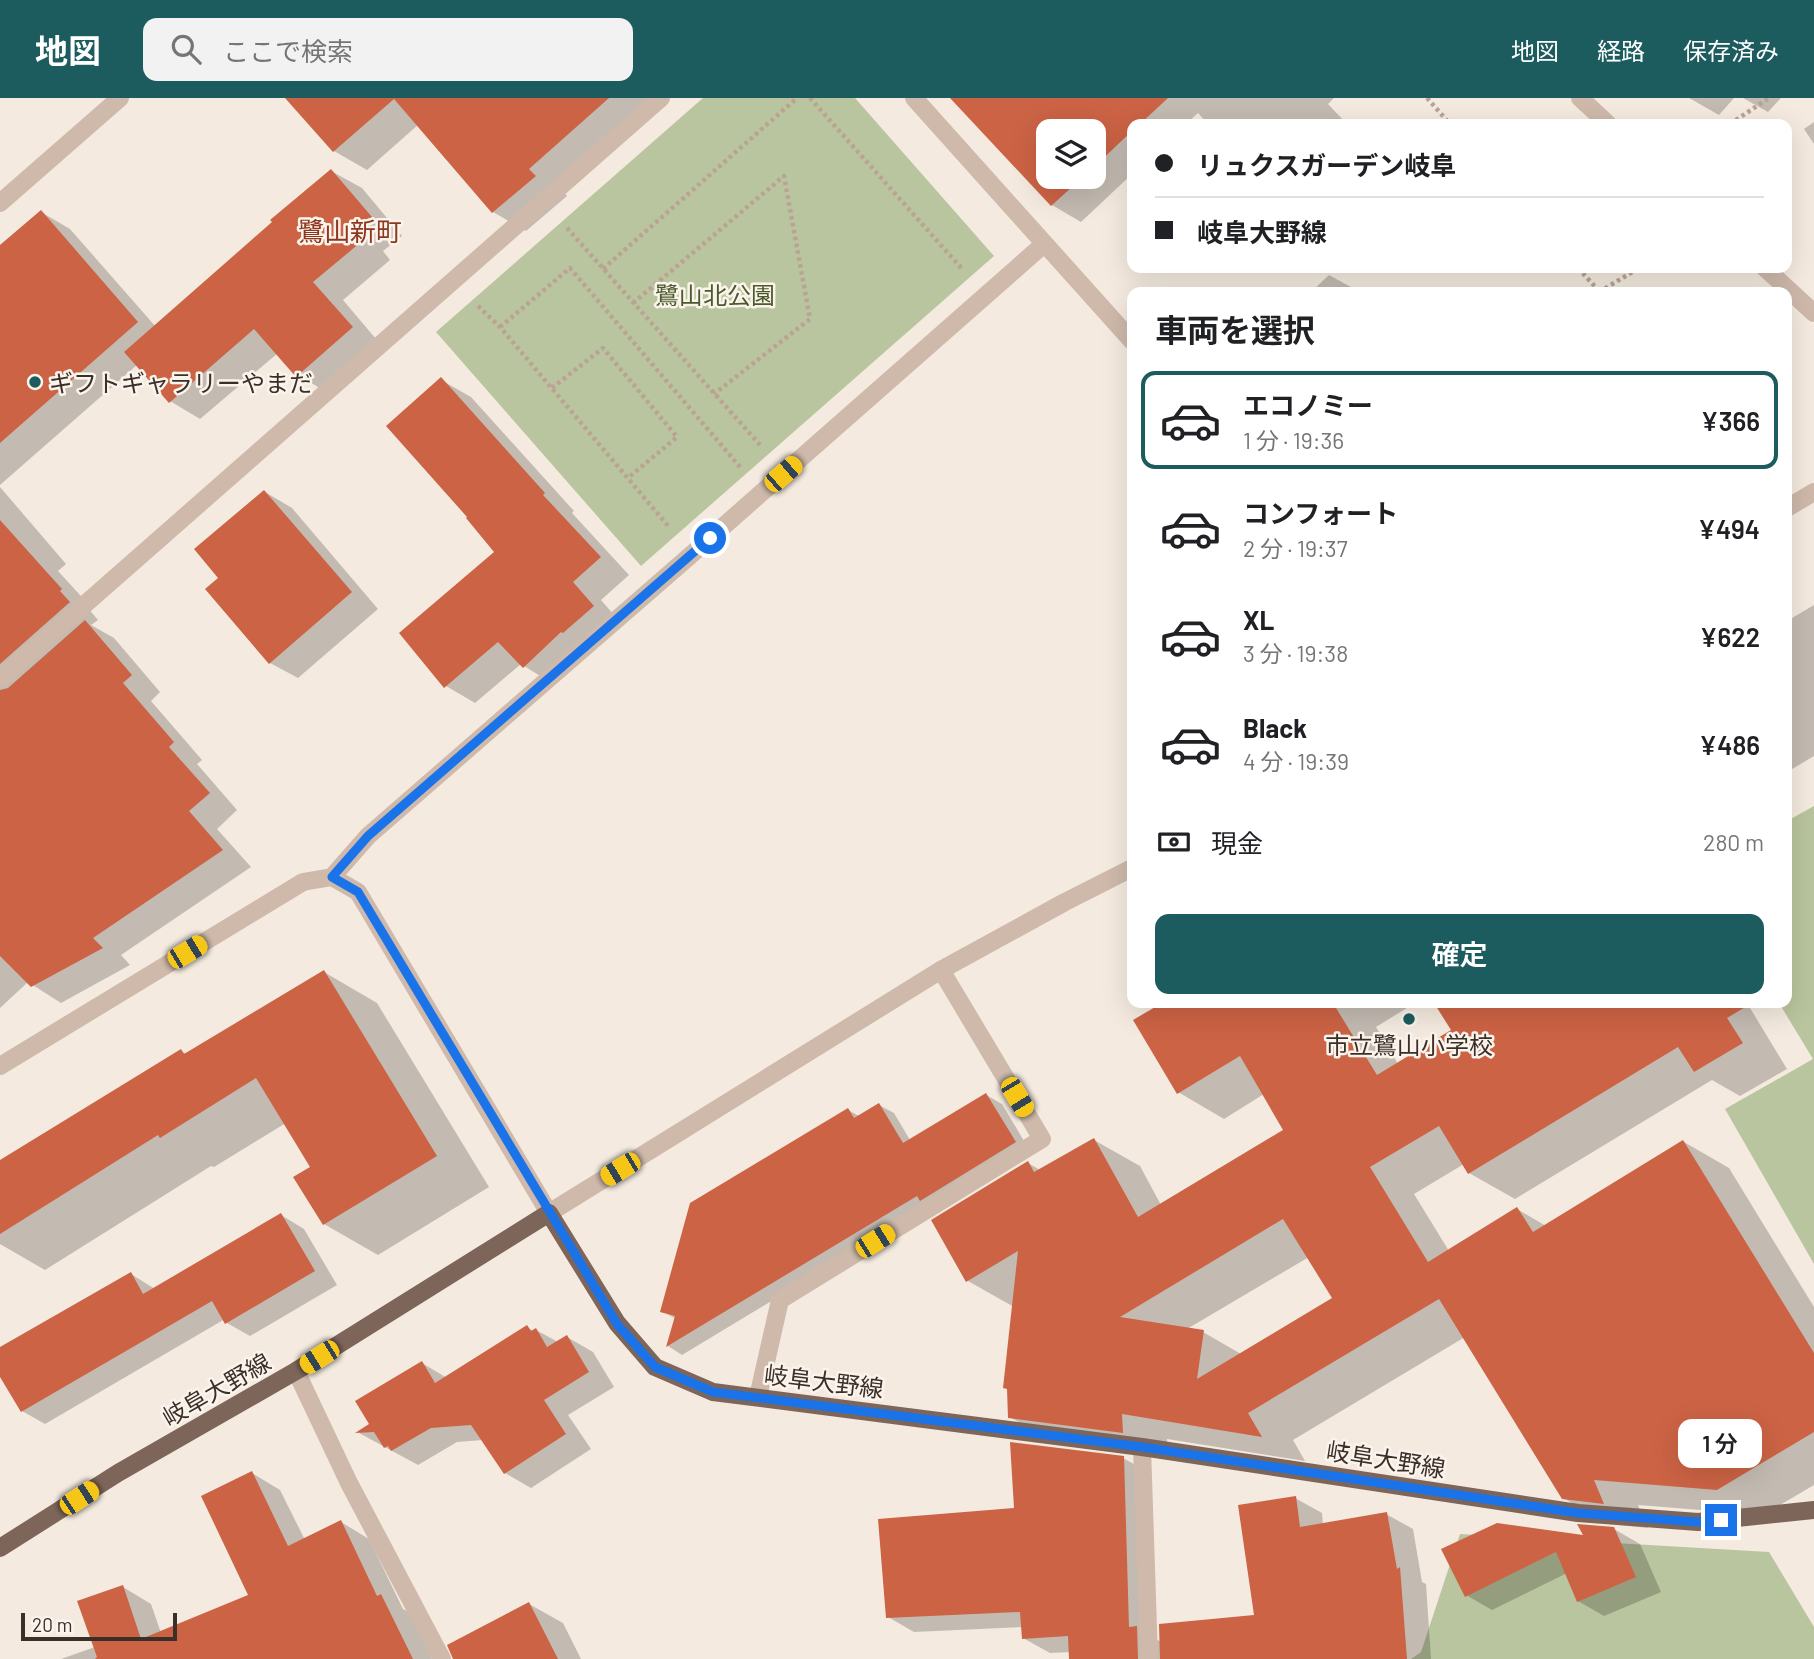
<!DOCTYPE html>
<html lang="ja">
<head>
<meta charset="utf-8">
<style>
  body { margin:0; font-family:Barlow,"Noto Sans JP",sans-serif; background:#f2f2f2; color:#202124; height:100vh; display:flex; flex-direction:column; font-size:26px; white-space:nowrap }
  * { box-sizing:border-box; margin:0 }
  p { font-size:23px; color:#757577 }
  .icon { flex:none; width:38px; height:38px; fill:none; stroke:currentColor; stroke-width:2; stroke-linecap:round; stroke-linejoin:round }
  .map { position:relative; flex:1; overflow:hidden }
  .sheet { position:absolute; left:1127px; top:189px; width:665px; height:721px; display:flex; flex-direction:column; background:#fff; border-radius:14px; box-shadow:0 7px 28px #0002 }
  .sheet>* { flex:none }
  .banner { position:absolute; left:1127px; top:21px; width:665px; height:154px; border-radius:14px; box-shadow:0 7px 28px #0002; display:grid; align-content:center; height:154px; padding:0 28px; background:#fff }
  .tools { position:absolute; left:1036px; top:21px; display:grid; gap:14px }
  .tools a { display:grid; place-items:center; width:70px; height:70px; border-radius:14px; background:#fff; box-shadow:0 7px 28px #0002; font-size:35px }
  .scale { position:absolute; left:21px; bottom:18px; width:156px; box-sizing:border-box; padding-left:7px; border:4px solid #3b2f2a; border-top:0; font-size:19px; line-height:24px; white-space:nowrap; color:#3b2f2a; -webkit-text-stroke:5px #fbf4ec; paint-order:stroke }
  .end { position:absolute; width:32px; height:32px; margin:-16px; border:9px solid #1a73e8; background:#fff; box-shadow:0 0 0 4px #fff }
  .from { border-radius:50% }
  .bubble { position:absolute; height:49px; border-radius:14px; background:#fff; box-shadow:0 7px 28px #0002; font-size:23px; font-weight:600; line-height:49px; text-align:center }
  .car { position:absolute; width:21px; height:42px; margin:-21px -10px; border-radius:9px; box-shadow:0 0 5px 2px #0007; background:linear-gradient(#f5c518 24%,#345 0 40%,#f5c518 0 76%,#345 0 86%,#f5c518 0) }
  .banner b { display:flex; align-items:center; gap:24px; height:66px; font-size:26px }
  .banner b+b { border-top:2px solid #e0e0e0 }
  .banner i { width:18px; height:18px; background:#202124 }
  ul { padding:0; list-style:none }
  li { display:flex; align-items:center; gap:21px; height:98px; margin:0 14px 10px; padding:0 14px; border:4px solid transparent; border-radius:14px }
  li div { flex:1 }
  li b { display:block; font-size:26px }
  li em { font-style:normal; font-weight:600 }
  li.selected { border-color:#1c5c5f }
  li>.icon { width:63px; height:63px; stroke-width:1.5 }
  h2 { padding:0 28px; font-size:32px; line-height:84px }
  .pay { display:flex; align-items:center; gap:18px; height:77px; padding:0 28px; font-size:26px }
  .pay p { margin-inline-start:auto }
  .primary-button { display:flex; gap:14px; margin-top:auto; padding:14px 28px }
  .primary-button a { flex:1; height:80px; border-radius:14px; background:#1c5c5f; color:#fff; font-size:28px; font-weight:600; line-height:80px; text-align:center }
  header { display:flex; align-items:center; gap:42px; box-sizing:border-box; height:98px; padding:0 35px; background:#1c5c5f; color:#fff }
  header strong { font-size:33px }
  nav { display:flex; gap:38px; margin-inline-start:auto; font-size:24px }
  .search { width:490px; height:63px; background:#f2f2f2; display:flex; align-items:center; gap:18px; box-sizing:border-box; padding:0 24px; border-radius:14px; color:#757577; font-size:26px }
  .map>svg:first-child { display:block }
</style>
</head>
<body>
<header>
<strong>地図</strong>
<div class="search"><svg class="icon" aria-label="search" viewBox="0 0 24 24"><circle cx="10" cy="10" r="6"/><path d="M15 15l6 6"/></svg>ここで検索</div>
<nav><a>地図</a><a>経路</a><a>保存済み</a></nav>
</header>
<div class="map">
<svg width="1814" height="1561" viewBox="0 0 1814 1561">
  <rect width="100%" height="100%" fill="#f4eadf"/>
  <g fill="#b9c59e">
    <path d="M703 0H855L994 158 641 468 436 234Z"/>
    <path d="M1814 708V1166L1725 1011 1813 961 1779 905H1787V723Z"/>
    <path d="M1460 1436 1769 1454 1814 1529V1561H1411L1421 1554Z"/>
  </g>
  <g fill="#0003" fill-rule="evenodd">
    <path d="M288 0H663L561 90 567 98 526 133 493 114 419 26 367 72 334 53Z"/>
    <path d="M987 0H1334L1328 6 1347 26H1208L1198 15 1186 26H1132V76L1081 124 1052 107ZM1048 33H1094V79H1048Z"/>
    <path d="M1689 0H1734L1719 17Z"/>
    <path d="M1743 0H1781L1768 14Z"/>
    <path d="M1814 24V46L1804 31Z"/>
    <path d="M331 73 362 90 402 138 383 153 390 162 343 202 382 248 328 295 298 277 278 255 200 321 170 303 137 267 0 387V149L41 114 70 131 156 229Z"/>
    <path d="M1329 177 1360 194H1311Z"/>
    <path d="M441 282 471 299 574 413 572 415 629 477 601 502 622 526 553 586 521 566 475 605 446 588 497 454Z"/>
    <path d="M0 389 66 466 58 473 90 508 88 510 98 522 91 527 114 540 160 594 151 603 202 662 197 666 237 712 217 731 251 769 121 857 130 867 61 905 28 884 0 910Z"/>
    <path d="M265 394 292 410 378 511 298 580 270 565 221 480Z"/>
    <path d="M1814 507V658L1787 674V523Z"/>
    <path d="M324 874 377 905 489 1089 378 1157 324 1126 312 1070 286 1025 214 1069 211 1068 45 1172 0 1146V1064L181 953 187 956Z"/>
    <path d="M1165 905H1415L1376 929 1398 966 1453 933 1436 905H1747L1787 971 1740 998 1712 982 1515 1101 1469 1075 1464 1066 1414 1096 1449 1153 1517 1111 1546 1128 1684 1044 1729 1070 1814 1209V1387L1763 1417 1638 1407 1648 1430 1609 1426 1563 1400 1465 1239 1293 1342 1305 1363 1167 1341 1168 1360 1056 1346 1010 1319 1014 1209 968 1183 1028 1065 1040 1072 1094 1042 1140 1068 1161 1107 1286 1033 1264 996 1224 1021 1178 994 1136 922ZM1309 1159 1334 1200 1241 1256 1203 1234 1187 1231Z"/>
    <path d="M986 997 1002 1006 1030 1053 931 1107 682 1257 668 1248 676 1221 662 1213 848 1012 859 1018 879 1007 894 1015 910 1042Z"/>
    <path d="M281 1117 304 1131 337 1187 250 1238 227 1225 225 1221 45 1326 22 1313 0 1276V1251L131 1176 155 1191Z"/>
    <path d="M527 1229 533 1233 536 1232 558 1244 567 1239 593 1254 614 1289 568 1317 591 1351 531 1390 505 1375 483 1342 457 1344 418 1367 359 1335 372 1327 422 1265 447 1280Z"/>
    <path d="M1123 1360 1150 1375 1155 1541 1162 1544 1256 1519 1295 1400 1322 1415 1323 1427 1386 1416 1413 1431 1422 1484 1426 1486 1431 1561H1071V1554L1050 1555 1023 1540V1529L914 1534 888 1519 1016 1412Z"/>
    <path d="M252 1375 280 1392 305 1442 341 1424 369 1441 403 1511 409 1514 432 1561H61L95 1549 123 1489 151 1506 161 1535 250 1498Z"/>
    <path d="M1614 1431 1640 1446 1661 1494 1604 1518 1578 1503 1567 1475 1492 1512 1466 1497 1587 1439Z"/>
    <path d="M529 1506 563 1525 581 1561H478Z"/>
  </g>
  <g fill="#cc6345" fill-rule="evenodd">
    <path d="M285 0H609L529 71 536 78 492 115 394 1 333 54Z"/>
    <path d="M950 0H1168L1140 26H1132V33L1094 69V33H1048V79H1083L1051 108Z"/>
    <path d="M331 71 372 119 353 135 361 144 313 184 353 229 296 279 254 231 169 305 124 254 272 124 270 122Z"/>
    <path d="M41 112 138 224 0 345V147Z"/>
    <path d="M441 279 545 395 543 397 601 459 573 484 594 508 563 535 561 534 523 570 498 544 444 590 399 535 494 454 466 420 467 419 386 328Z"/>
    <path d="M264 392 352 494 269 566 205 491 218 480 194 451Z"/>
    <path d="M0 422 62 491 60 493 70 504 0 566Z"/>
    <path d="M85 522 132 577 123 585 174 644 169 649 210 695 189 713 223 752 93 840 103 850 31 889 0 858V592L8 590Z"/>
    <path d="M324 872 437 1058 323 1127 293 1079 310 1069 256 980 160 1040 158 1037 0 1136V1062L181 951 184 956Z"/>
    <path d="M1162 905H1333L1377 977 1451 932 1434 905H1752L1727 920 1743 945 1694 974 1678 949 1468 1076 1439 1028 1370 1069 1428 1164 1517 1109 1533 1134 1683 1042 1814 1255V1334L1717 1392 1594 1382 1604 1406 1562 1401 1439 1201 1248 1315 1262 1339 1122 1316 1123 1335 1008 1320 1007 1291 1003 1290 1018 1153 966 1184 931 1122 1028 1063 1034 1074 1094 1040 1138 1119 1283 1032 1240 958 1177 996 1133 922ZM1283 1121 1332 1200 1197 1281 1204 1232 1120 1219Z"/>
    <path d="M986 995 1016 1044 920 1103 917 1098 666 1249 675 1218 660 1214 690 1105 848 1010 854 1020 879 1005 903 1045Z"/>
    <path d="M281 1115 315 1173 225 1226 212 1203 21 1314 0 1279V1249L131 1174 143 1196Z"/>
    <path d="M527 1227 531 1233 536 1230 547 1249 567 1237 589 1274 544 1302 566 1336 504 1376 471 1327 431 1330 391 1353 388 1348 384 1350 374 1334 355 1335 369 1326 355 1303 422 1263 435 1285Z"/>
    <path d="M1010 1344 1124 1358 1129 1529 1137 1528 1138 1561H1069L1068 1538 1022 1541 1020 1514 886 1520 878 1421 1014 1410Z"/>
    <path d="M252 1373 288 1448 341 1422 377 1498 381 1496 413 1561H95L97 1559 77 1503 123 1487 141 1541 248 1497 201 1398Z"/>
    <path d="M1296 1398 1300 1429 1387 1414 1397 1471 1400 1469 1407 1561H1160L1159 1526 1254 1517 1238 1407Z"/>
    <path d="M1497 1425 1583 1437 1577 1426 1614 1429 1636 1479 1577 1504 1556 1454 1465 1499 1441 1451Z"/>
    <path d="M529 1504 558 1561H453L447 1547Z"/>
  </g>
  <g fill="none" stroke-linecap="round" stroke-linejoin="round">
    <g stroke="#baa394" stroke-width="4.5" stroke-dasharray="3.5 3.5" stroke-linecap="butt">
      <path d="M810 0 963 172"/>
      <path d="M1427 0 1450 26"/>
      <path d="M1730 26 1769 0"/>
      <path d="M567 130 761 348"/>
      <path d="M1578 170 1600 194"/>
      <path d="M603 171 797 0"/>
      <path d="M1599 194 1639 170"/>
      <path d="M633 205 784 78 810 221 714 296"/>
      <path d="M478 208 500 229 669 429"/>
      <path d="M500 229 570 170 740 369"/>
      <path d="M552 290 603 250 677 339 628 380"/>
    </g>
    <g stroke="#ceb9aa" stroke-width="18">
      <path d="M914 0 1132 243"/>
      <path d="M1580 0 1608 26"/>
      <path d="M0 105 120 0"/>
      <path d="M1765 170 1814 215"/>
      <path d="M1787 410 1814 394"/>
      <path d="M0 581 661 0"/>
      <path d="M332 779 358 794 549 1115 941 872 1065 804 1132 770"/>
      <path d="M0 968 303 784 332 779 368 738 692 456 1044 146"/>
      <path d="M296 1273 349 1385 442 1561"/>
      <path d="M758 1299 780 1202 1042 1041 941 872"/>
      <path d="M1142 1349 1149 1561"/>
    </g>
    <path stroke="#7d655a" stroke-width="18" d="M0 1450 118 1375 296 1273 549 1115 617 1225 655 1269 713 1294 1142 1349 1578 1415 1698 1424 1814 1412"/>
  </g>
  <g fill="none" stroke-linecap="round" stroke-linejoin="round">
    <path stroke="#1a73e8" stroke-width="9" d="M710 440 368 738 332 779 358 794 617 1226 655 1269 713 1294 1142 1349 1578 1415 1698 1424 1721 1422"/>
  </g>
  <g fill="#1c5c5f" stroke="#fbf4ec" stroke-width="2.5">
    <circle cx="35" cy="284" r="7"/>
    <circle cx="1409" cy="921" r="7"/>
  </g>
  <g text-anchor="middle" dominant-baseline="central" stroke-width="5" stroke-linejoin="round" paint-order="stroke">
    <g font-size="24" fill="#4b5a2c" stroke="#fbf4ec">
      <text x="715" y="196">鷺山北公園</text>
    </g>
    <g font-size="24" fill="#3b2f2a" stroke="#fbf4ec" text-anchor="start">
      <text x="49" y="284">ギフトギャラリーやまだ</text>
      <text x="1409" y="946" text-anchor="middle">市立鷺山小学校</text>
    </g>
    <g font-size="24" fill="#3b2f2a" stroke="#fbf4ec">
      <text transform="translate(824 1283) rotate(7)">岐阜大野線</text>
      <text transform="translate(216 1291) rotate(-30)">岐阜大野線</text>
      <text transform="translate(1386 1361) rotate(9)">岐阜大野線</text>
    </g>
    <g font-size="26" fill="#8e361e" stroke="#fbf4ec">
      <text x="350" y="132">鷺山新町</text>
    </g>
  </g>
</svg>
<div class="tools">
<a><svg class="icon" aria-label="layers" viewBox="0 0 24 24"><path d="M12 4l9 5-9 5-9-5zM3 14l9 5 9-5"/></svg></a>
</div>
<div class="scale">20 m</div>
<i class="end from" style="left:710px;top:440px"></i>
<i class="end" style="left:1721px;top:1422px"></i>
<div class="bubble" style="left:1678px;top:1321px;width:84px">1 分</div>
<i class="car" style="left:783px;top:376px;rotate:49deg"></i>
<i class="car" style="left:187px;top:854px;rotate:59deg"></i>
<i class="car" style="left:1017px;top:999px;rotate:149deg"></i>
<i class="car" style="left:620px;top:1071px;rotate:239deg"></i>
<i class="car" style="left:875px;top:1143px;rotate:58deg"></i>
<i class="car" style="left:319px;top:1259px;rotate:238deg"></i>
<i class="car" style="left:79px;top:1400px;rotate:57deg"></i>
<div class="banner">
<b><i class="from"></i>リュクスガーデン岐阜</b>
<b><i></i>岐阜大野線</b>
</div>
<section class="sheet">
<h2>車両を選択</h2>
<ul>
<li class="selected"><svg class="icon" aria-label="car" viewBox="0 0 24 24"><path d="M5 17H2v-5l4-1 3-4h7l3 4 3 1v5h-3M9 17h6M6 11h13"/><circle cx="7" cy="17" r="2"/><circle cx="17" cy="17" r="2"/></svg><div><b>エコノミー</b><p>1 分 · 19:36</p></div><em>¥366</em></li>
<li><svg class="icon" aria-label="car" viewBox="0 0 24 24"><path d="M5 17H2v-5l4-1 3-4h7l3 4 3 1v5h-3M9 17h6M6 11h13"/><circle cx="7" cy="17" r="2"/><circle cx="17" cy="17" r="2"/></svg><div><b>コンフォート</b><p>2 分 · 19:37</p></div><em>¥494</em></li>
<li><svg class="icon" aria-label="car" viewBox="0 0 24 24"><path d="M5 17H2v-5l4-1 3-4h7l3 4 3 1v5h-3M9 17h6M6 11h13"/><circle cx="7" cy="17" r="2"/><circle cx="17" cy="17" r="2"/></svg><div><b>XL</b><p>3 分 · 19:38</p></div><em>¥622</em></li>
<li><svg class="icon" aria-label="car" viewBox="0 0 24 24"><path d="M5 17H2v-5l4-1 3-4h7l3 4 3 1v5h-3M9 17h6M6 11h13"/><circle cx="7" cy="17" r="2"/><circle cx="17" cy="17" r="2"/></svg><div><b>Black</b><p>4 分 · 19:39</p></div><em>¥486</em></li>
</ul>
<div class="pay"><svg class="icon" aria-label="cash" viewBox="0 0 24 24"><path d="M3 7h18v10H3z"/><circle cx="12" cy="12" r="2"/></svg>現金<p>280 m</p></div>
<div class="primary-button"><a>確定</a></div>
</section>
</div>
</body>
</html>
